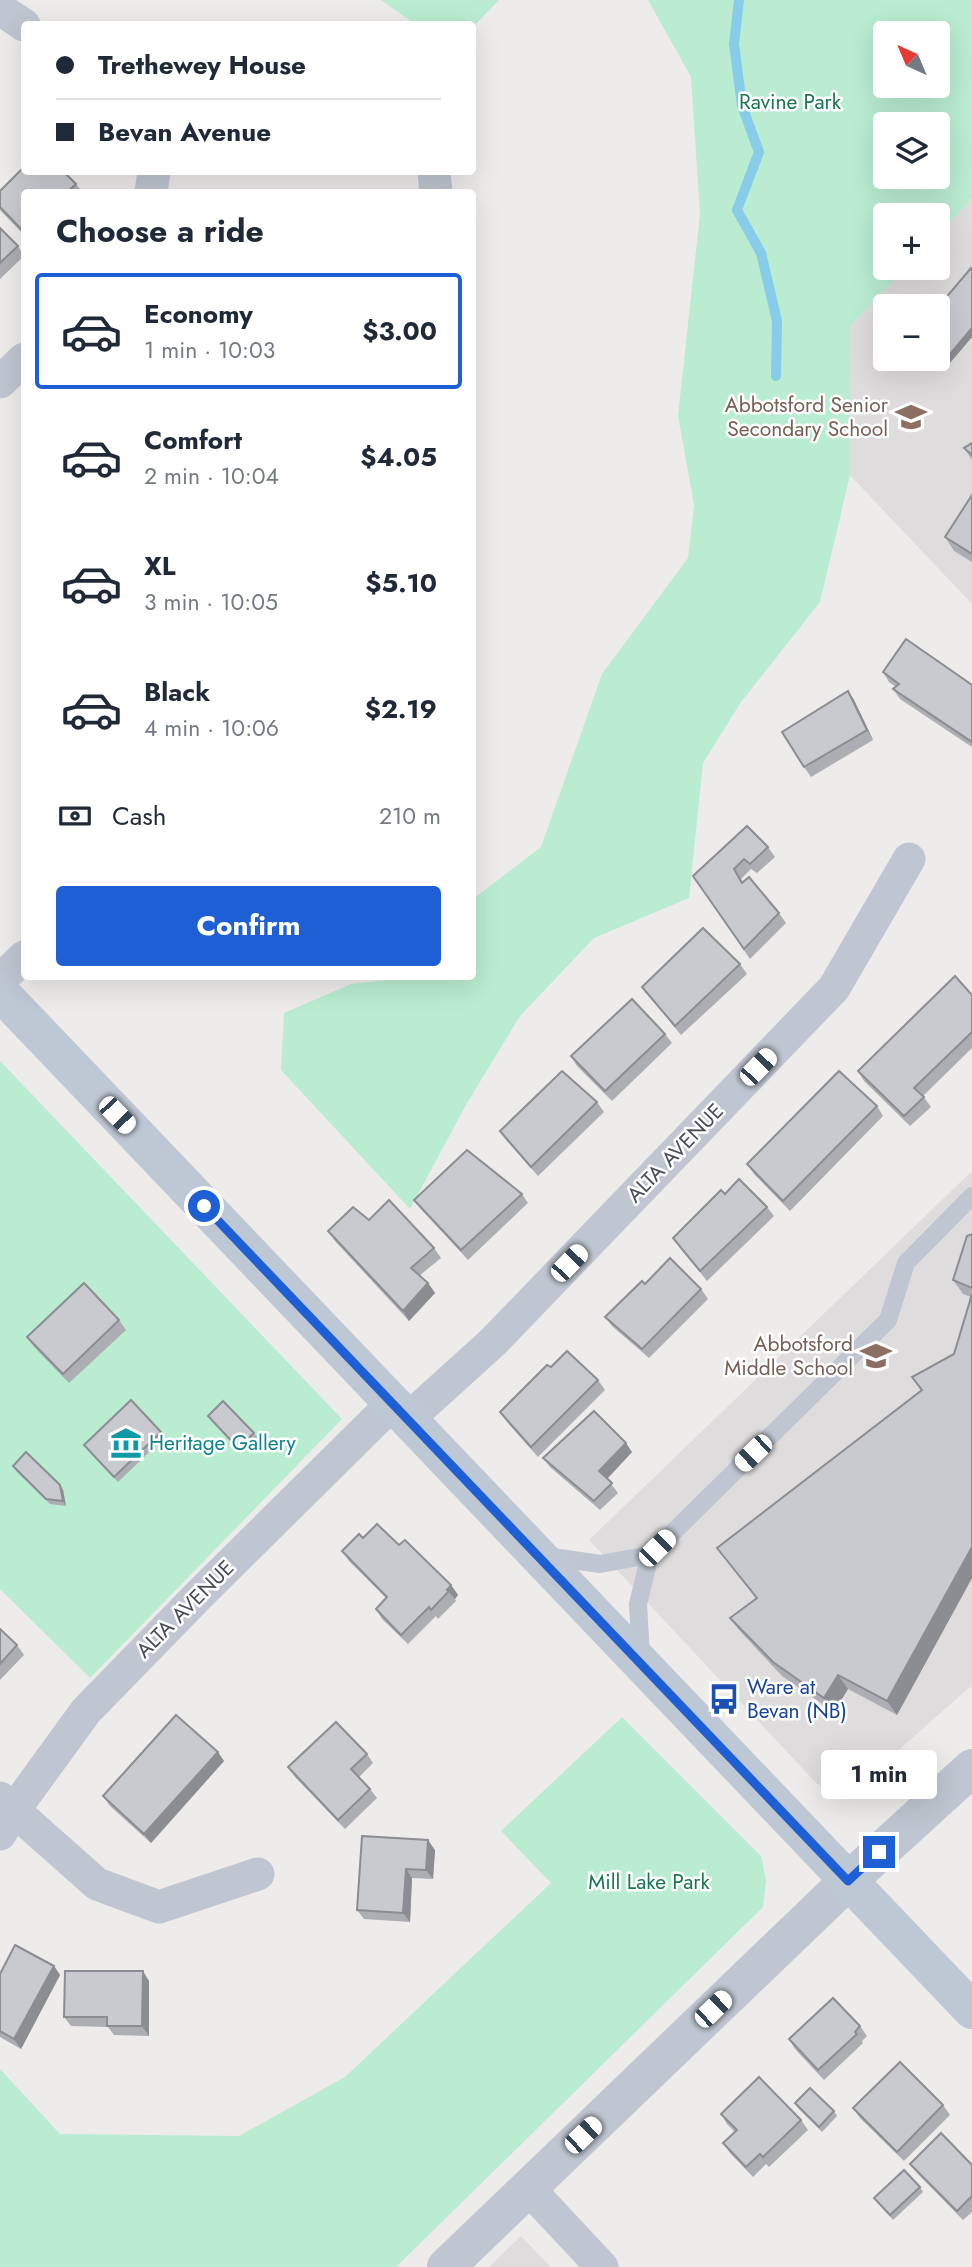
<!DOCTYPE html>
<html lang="en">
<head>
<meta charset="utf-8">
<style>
  body { margin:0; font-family:Jost,sans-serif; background:#f6f6f7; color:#1f2937; height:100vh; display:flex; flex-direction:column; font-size:26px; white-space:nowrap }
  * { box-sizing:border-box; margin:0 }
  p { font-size:23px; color:#747a83 }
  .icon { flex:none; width:38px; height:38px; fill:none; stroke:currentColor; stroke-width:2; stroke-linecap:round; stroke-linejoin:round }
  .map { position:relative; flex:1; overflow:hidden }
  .panel { position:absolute; left:21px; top:189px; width:455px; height:791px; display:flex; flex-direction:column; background:#fff; border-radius:7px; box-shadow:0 7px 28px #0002 }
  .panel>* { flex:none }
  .guide { position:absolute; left:21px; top:21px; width:455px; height:154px; border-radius:7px; box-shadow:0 7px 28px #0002; display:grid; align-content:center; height:154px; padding:0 35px; background:#fff }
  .needle { width:46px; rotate:316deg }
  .buttons { position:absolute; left:873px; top:21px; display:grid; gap:14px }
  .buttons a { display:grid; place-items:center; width:77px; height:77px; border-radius:7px; background:#fff; box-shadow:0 7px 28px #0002; font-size:35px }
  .end { position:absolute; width:32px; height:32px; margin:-16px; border:9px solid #1e5fd6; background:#fff; box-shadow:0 0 0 4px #fff }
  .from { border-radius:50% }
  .bubble { position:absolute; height:49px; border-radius:7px; background:#fff; box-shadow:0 7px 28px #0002; font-size:23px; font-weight:700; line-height:49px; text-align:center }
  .car { position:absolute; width:21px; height:42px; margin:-21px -10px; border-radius:9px; box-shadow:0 0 5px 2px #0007; background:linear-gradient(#fff 24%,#345 0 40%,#fff 0 76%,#345 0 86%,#fff 0) }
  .guide b { display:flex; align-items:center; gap:24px; height:66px; font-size:26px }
  .guide b+b { border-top:2px solid #e0e1e3 }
  .guide i { width:18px; height:18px; background:#1f2937 }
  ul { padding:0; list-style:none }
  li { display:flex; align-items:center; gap:21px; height:116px; margin:0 14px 10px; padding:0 21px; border:4px solid transparent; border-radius:7px }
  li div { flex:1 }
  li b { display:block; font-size:26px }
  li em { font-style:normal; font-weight:700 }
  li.selected { border-color:#1e5fd6 }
  li>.icon { width:63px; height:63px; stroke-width:1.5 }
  h2 { padding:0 35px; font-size:32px; line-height:84px }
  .pay { display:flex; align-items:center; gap:18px; height:77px; padding:0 35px; font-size:26px }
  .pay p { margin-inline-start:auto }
  .cta { display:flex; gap:14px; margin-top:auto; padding:14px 35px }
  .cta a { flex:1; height:80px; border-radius:7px; background:#1e5fd6; color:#fff; font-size:28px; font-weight:700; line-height:80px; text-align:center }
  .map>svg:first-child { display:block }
</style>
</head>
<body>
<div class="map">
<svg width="972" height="2267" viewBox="0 0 972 2267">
  <rect width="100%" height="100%" fill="#eeebeb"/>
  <g fill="#dfdcdd" fill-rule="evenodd">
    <path d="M972 199V604L850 475V326L906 268H938V234ZM886 306H938V359H886Z"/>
    <path d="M972 1171V1685L856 1788 835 1791 817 1784 589 1540Z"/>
    <path d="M521 2236 551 2267H489Z"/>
  </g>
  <g fill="#b9ecd1" fill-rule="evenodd">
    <path d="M381 0H499L473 27 472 24H415Z"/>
    <path d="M648 0H972V199L938 234V215H886V268H906L850 326V475L820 602 741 702 703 763 689 898 594 938 520 1016 467 1103 410 1209 281 1070 284 1013 351 984 417 977 472 976 473 899 541 847 602 674 688 558 694 505 678 416 700 214 691 77ZM886 33H938V86H886ZM886 124H938V177H886Z"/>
    <path d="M0 1061 342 1419 90 1678 0 1589Z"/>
    <path d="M622 1717 761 1856 766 1880 763 1907 396 2267H0V2069L60 2134 239 2136 345 2077 551 1883 501 1831Z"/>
  </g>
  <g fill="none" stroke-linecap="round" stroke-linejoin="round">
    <path stroke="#87cce8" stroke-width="10" d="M739 0 734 44 742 106 759 152 737 210 761 253 777 321 776 376"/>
    <g stroke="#bfc6d1" stroke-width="18">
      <path d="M546 1556 600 1564 650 1555"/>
      <path d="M641 1656 638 1604 650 1555 888 1320 906 1263 972 1196"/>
    </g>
    <g stroke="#bfc6d1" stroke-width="33">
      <path d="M0 9 24 25"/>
      <path d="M434 172 436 192"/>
      <path d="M151 192 154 172"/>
      <path d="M0 382 24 359"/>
      <path d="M0 980 24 957"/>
      <path d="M408 1419 493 1342 834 988 909 859"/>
      <path d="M0 1798 97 1884 159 1907 258 1874"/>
      <path d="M0 1834 14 1810 86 1711 199 1595 393 1403"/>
      <path d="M528 2188 602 2267"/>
    </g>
    <path stroke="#bfc6d1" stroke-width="38" d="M446 2267 848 1881 972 1768"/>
    <path stroke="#bec7d4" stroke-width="38" d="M0 992 972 2010"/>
  </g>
  <g fill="#acaeb3">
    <path d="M76 184 82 192H24V235L0 210V191Z"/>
    <path d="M0 228 18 246 24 256 0 279Z"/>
    <path d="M972 269V337L943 371 930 359H938Z"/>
    <path d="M972 443V460L964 448Z"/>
    <path d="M972 495V562L954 551 945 537Z"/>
    <path d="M883 672 972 685V747L900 699 893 689 896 687 889 682Z"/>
    <path d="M848 691 854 700 873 740 811 777 804 767Z"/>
    <path d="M768 847 775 857 757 873 751 869 741 879 743 882 779 913 786 923 750 959 693 876Z"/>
    <path d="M740 964 747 974 681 1035 642 987Z"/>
    <path d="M972 995V1048L923 1096 931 1107 910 1126 864 1081 858 1071Z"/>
    <path d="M665 1034 672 1043 612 1101 577 1066 571 1056Z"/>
    <path d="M597 1102 604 1112 538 1176 507 1141 500 1131Z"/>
    <path d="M877 1106 883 1116 790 1211 754 1174 747 1164Z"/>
    <path d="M522 1194 528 1203 468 1260 421 1209 414 1200Z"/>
    <path d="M767 1207 774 1216 707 1281 673 1238Z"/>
    <path d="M369 1220 434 1248 441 1258 419 1276 428 1283 435 1293 409 1321 335 1241 328 1231Z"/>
    <path d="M972 1234V1578L897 1715 848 1689 834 1712 782 1676 740 1631 730 1618 756 1598 717 1548 921 1391 912 1377 954 1354 971 1297 963 1294 953 1280Z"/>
    <path d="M701 1289 708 1299 649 1358 612 1326 605 1317Z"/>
    <path d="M119 1320 126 1330 69 1383 34 1347 27 1337Z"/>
    <path d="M551 1367 598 1380 605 1390 538 1457 507 1422 500 1412Z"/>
    <path d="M208 1416 254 1433 258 1438 242 1453Z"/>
    <path d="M161 1432 165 1437 118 1482 84 1445Z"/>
    <path d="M632 1452 607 1479 618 1493 600 1510 550 1467 543 1458Z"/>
    <path d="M13 1466 60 1485 63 1490 66 1506 50 1504 16 1471Z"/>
    <path d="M363 1538 451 1585 458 1595 455 1599 456 1601 438 1619 436 1616 408 1644 382 1619 376 1609 386 1598 349 1561 342 1551Z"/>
    <path d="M0 1629 17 1645 24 1655 0 1680Z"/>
    <path d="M367 1754 373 1763 359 1777 370 1789 377 1798 345 1829 295 1777 288 1767Z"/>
    <path d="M224 1761 151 1843 110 1806 103 1796Z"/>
    <path d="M362 1836 435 1850 433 1879 412 1878 410 1922 364 1919 357 1910Z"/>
    <path d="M54 1966 60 1975 21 2049 0 2037V1974Z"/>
    <path d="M149 1981V2036L114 2035 108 2027 71 2026 64 2017Z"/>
    <path d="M860 2026 867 2036 862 2041 863 2043 824 2080 795 2049 789 2039Z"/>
    <path d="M795 2103 834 2111 837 2116 822 2132 798 2108Z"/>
    <path d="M943 2105 950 2115 904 2161 860 2118 853 2108Z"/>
    <path d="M721 2114 801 2120 808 2130 769 2167 766 2164 753 2177 730 2153 723 2143 735 2132 727 2124Z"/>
    <path d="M910 2164 972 2165V2212L963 2220 917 2173Z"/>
    <path d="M920 2187 923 2192 893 2220 874 2198Z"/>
  </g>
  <g fill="#8c8d92">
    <path d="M972 328V337L943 371 940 366Z"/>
    <path d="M848 691 854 700 873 740 867 730Z"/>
    <path d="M428 1283 435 1293 409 1321 403 1311Z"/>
    <path d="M626 1443 632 1452 606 1480 599 1471Z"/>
    <path d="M60 1485 63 1490 66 1506 63 1501Z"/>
    <path d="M972 1547V1578L897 1715 887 1701Z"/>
    <path d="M451 1585 458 1595 455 1599 447 1590Z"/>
    <path d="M838 1675 848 1689 834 1712 824 1698Z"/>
    <path d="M218 1752 224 1761 151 1843 144 1834Z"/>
    <path d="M428 1840 435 1850 433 1879 426 1870Z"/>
    <path d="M406 1869 412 1878 410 1922 403 1913Z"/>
    <path d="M54 1966 60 1975 21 2049 14 2039Z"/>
    <path d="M143 1971 149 1981V2036L142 2026Z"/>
  </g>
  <g fill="#c8cad0" stroke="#8c8d92" stroke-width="2">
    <path d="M24 167V172H64L76 184 67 192H24V232L0 207V191Z"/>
    <path d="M0 228 18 246 0 263Z"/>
    <path d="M971 268 972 269V328L940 366 932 359H938V307Z"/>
    <path d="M972 443V455L964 448Z"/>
    <path d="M972 495V554L945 537Z"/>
    <path d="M906 639 972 685V742L893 689 899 684 883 672Z"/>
    <path d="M848 691 867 730 804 767 782 732Z"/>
    <path d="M747 826 768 847 750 864 744 859 734 869 742 883 749 877 779 913 744 949 693 876Z"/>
    <path d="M703 928 740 964 675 1026 642 987Z"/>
    <path d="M955 976 972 995V1032L914 1088 924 1097 904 1116 858 1071Z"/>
    <path d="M632 999 665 1034 605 1091 571 1056Z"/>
    <path d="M562 1071 597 1102 531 1167 500 1131Z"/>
    <path d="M839 1071 877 1106 783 1201 747 1164Z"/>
    <path d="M467 1150 522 1194 461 1250 414 1200Z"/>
    <path d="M739 1179 767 1207 700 1271 673 1238 721 1190 725 1194Z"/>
    <path d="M389 1200 434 1248 411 1268 428 1283 403 1311 328 1231 353 1207 369 1220Z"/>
    <path d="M972 1234V1288L953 1280 967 1236Z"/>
    <path d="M670 1258 701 1289 642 1349 605 1317 642 1281 645 1284Z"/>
    <path d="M84 1283 119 1320 63 1374 27 1337Z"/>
    <path d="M972 1294V1547L887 1701 838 1675 824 1698 773 1662 730 1618 757 1598 717 1548 922 1390 912 1377 954 1354Z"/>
    <path d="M567 1351 598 1380 531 1447 500 1412 547 1365 551 1367Z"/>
    <path d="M131 1400 161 1432 114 1477 84 1445Z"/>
    <path d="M223 1401 254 1433 238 1448 208 1416Z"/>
    <path d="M594 1411 626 1443 599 1471 612 1483 594 1501 543 1458Z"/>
    <path d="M26 1452 60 1485 63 1501 46 1499 13 1466Z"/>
    <path d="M377 1524 399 1545 405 1540 451 1585 447 1590 449 1591 431 1610 429 1607 401 1635 376 1609 387 1597 342 1551 359 1534 363 1538Z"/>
    <path d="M0 1629 17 1645 0 1664Z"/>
    <path d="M176 1715 218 1752 144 1834 103 1796Z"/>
    <path d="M336 1722 367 1754 351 1769 370 1789 338 1820 288 1767Z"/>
    <path d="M362 1836 428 1840 426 1870 406 1869 403 1913 357 1910Z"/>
    <path d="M15 1945 54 1966 14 2039 0 2031V1974Z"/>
    <path d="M65 1971H143L142 2026H107V2017H64Z"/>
    <path d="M833 1998 860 2026 855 2032 857 2034 818 2070 789 2039Z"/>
    <path d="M900 2062 943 2105 897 2152 853 2108Z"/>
    <path d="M759 2077 801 2120 763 2157 760 2154 746 2167 723 2143 737 2130 721 2114Z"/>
    <path d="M810 2088 834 2111 819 2127 795 2103Z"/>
    <path d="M941 2133 972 2165V2196L957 2211 910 2164Z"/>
    <path d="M904 2170 920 2187 890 2215 874 2198Z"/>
  </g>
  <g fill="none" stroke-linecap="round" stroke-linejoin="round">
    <path stroke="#1e5fd6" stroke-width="9" d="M204 1206 848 1881 879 1852"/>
  </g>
  <defs>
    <symbol id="school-bare" viewBox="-9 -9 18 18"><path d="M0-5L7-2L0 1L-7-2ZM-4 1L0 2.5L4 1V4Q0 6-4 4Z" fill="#8d6e63" stroke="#fff" stroke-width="2.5" paint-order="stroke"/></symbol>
    <symbol id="museum-bare" viewBox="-9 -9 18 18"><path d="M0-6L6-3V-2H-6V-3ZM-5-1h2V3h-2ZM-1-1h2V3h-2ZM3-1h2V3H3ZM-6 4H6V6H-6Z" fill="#0f9aa8" stroke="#fff" stroke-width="2.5" paint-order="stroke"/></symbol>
    <symbol id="bus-bare" viewBox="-9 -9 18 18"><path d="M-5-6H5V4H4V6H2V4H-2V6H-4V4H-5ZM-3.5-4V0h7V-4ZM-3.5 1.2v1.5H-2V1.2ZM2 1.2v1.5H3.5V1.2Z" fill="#1a4fb4" stroke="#fff" stroke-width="2.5" paint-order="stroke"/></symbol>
  </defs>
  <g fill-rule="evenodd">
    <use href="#school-bare" x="889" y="395" width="44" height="44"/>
    <use href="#school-bare" x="854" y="1334" width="44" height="44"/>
    <use href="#museum-bare" x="104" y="1421" width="44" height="44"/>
    <use href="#bus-bare" x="702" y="1677" width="44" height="44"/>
  </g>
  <g text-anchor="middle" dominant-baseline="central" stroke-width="5" stroke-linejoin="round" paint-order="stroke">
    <g font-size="21" fill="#19764f" stroke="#fff">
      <text x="790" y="102">Ravine Park</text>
      <text x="649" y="1882">Mill Lake Park</text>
    </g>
    <g font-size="21" fill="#785e54" stroke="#fff" text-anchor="end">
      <text x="888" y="405">Abbotsford Senior<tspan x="888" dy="24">Secondary School</tspan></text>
      <text x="853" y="1344">Abbotsford<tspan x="853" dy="24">Middle School</tspan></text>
    </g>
    <g font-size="21" fill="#444d58" stroke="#fff">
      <text transform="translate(675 1153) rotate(-46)">ALTA AVENUE</text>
      <text transform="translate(185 1609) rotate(-45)">ALTA AVENUE</text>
    </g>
    <g font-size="21" fill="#0d838f" stroke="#fff" text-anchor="start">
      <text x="149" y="1443">Heritage Gallery</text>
    </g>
    <g font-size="21" fill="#164399" stroke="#fff" text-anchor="start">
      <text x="747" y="1687">Ware at<tspan x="747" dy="24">Bevan (NB)</tspan></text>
    </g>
  </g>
</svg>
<div class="buttons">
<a><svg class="needle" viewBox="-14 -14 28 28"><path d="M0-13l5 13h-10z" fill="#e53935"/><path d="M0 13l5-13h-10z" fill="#747a83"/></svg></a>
<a><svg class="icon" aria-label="layers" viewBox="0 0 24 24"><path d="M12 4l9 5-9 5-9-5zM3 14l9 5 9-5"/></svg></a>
<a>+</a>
<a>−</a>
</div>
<i class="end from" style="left:204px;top:1206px"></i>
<i class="end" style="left:879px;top:1852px"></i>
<div class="bubble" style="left:821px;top:1750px;width:116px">1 min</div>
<i class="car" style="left:758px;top:1067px;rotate:44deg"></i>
<i class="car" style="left:117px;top:1115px;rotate:136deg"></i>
<i class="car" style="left:569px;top:1263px;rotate:44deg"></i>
<i class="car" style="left:753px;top:1453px;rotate:226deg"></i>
<i class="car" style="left:657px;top:1548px;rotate:45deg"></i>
<i class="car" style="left:713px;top:2009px;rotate:46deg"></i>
<i class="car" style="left:583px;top:2135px;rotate:46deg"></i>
<div class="guide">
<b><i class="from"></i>Trethewey House</b>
<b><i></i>Bevan Avenue</b>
</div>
<section class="panel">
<h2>Choose a ride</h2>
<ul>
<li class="selected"><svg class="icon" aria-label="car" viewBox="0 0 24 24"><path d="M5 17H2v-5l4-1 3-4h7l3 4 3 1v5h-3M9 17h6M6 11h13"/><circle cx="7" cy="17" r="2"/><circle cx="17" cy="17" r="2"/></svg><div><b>Economy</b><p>1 min · 10:03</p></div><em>$3.00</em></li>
<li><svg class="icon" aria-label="car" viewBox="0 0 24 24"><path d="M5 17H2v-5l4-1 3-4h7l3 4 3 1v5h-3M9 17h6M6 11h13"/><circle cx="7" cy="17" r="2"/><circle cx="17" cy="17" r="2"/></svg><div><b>Comfort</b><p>2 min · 10:04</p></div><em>$4.05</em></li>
<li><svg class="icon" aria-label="car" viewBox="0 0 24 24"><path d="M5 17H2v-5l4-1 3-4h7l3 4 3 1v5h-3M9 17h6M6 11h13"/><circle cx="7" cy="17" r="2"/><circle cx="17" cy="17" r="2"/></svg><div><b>XL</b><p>3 min · 10:05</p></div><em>$5.10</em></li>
<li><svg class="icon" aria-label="car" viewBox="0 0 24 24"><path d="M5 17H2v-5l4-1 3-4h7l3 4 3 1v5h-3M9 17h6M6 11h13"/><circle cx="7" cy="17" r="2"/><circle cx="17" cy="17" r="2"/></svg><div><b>Black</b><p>4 min · 10:06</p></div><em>$2.19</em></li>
</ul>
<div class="pay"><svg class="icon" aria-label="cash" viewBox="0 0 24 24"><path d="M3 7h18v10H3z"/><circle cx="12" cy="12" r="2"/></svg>Cash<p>210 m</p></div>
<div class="cta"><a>Confirm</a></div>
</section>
</div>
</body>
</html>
